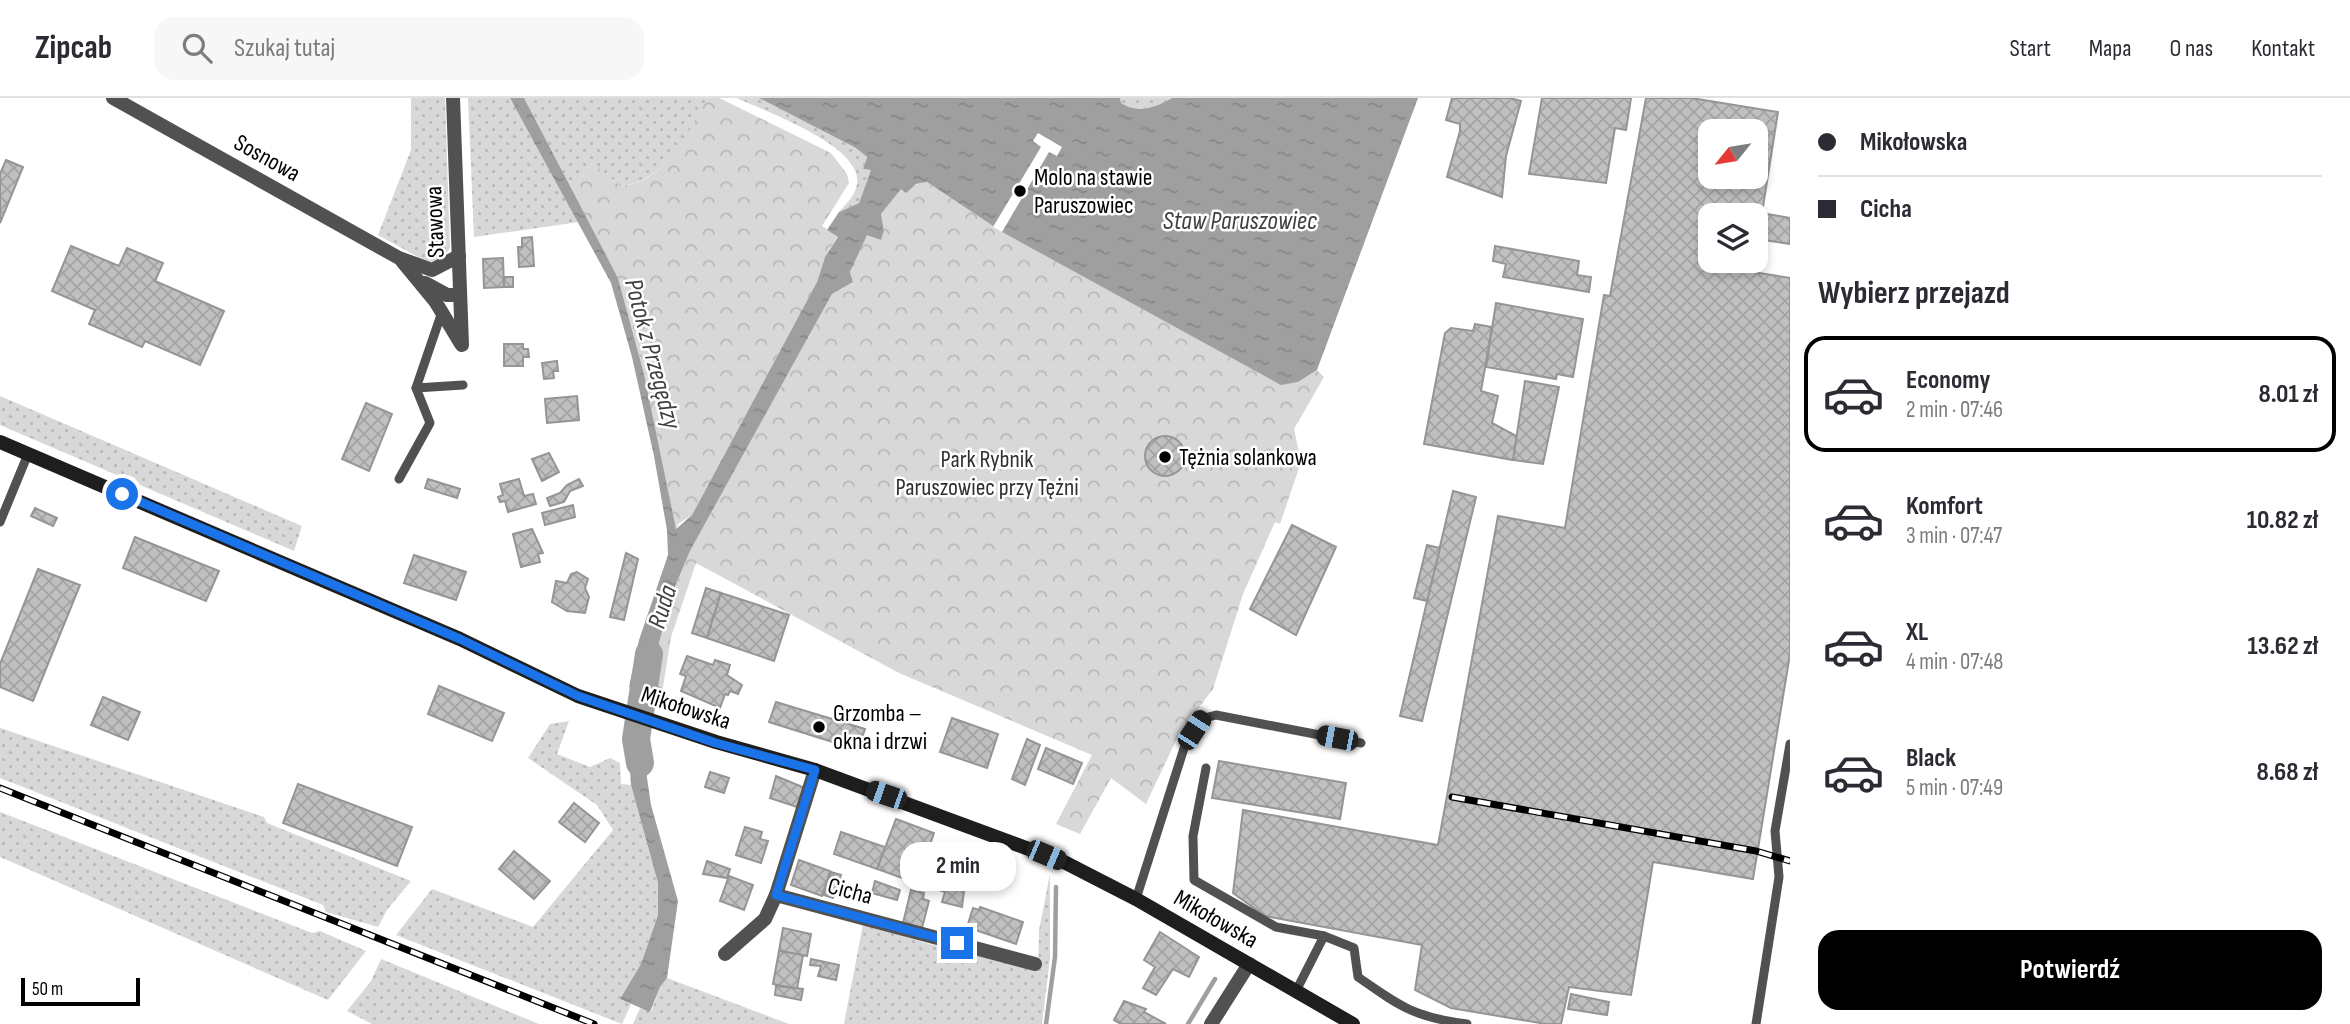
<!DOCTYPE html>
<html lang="pl">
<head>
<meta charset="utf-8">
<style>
  body { margin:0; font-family:"Sofia Sans Condensed",sans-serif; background:#f7f7f7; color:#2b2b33; height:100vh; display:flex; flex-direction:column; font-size:26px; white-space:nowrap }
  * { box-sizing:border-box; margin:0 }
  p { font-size:23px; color:#7c7c81 }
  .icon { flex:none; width:38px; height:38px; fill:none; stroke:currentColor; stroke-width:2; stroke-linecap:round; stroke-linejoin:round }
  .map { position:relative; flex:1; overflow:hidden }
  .drawer { display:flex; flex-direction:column; background:#fff; width:560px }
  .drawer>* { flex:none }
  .top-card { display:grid; align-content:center; height:154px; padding:0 28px; background:#fff }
  .needle { width:46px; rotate:240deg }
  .fabs { position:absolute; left:1698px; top:21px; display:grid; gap:14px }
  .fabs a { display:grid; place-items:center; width:70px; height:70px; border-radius:14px; background:#fff; box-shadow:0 4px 10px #0003; font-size:35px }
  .scale { position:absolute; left:21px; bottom:18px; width:119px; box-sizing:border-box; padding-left:7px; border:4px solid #000; border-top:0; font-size:19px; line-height:24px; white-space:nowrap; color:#000; -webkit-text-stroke:5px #fff; paint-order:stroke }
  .end { position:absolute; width:32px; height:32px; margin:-16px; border:9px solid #1a73e8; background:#fff; box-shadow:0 0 0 4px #fff }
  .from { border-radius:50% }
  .bubble { position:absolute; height:49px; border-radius:21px; background:#fff; box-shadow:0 4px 10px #0003; font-size:23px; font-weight:700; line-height:49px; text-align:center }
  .car { position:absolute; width:21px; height:42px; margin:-21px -10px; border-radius:9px; box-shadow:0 0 5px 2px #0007; background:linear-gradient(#222 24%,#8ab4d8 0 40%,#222 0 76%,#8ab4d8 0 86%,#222 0) }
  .top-card b { display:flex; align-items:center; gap:24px; height:66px; font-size:26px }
  .top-card b+b { border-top:2px solid #e1e1e2 }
  .top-card i { width:18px; height:18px; background:#2b2b33 }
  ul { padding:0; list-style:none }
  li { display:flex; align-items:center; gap:21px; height:116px; margin:0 14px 10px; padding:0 14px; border:4px solid transparent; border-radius:21px }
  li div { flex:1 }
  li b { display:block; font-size:26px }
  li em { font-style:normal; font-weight:700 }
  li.current { border-color:#000 }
  li>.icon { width:63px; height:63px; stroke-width:1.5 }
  h2 { padding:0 28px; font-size:32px; line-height:84px }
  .action { display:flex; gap:14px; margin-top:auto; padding:14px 28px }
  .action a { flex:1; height:80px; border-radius:21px; background:#000; color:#fff; font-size:28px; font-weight:700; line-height:80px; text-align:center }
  header { display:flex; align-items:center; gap:42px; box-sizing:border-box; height:98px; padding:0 35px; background:#fff; border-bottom:2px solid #e1e1e2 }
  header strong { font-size:33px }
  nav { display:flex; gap:38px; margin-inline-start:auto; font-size:24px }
  .search { width:490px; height:63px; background:#f7f7f7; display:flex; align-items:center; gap:18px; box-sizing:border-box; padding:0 24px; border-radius:21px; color:#7c7c81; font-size:26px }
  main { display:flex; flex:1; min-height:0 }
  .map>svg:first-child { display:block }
</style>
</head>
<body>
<header>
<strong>Zipcab</strong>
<div class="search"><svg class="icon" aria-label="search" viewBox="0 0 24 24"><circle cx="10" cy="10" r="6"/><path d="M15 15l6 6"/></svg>Szukaj tutaj</div>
<nav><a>Start</a><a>Mapa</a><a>O nas</a><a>Kontakt</a></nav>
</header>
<main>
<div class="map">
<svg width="1790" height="926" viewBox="0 0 1790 926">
  <defs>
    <pattern id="grass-dots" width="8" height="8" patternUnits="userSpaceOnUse" patternTransform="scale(1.75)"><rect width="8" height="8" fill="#d8d8d8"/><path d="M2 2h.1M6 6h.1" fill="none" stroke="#b8b8b8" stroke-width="1.8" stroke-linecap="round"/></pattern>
    <pattern id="forest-crowns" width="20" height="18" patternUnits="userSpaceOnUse" patternTransform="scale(1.75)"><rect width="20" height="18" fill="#d8d8d8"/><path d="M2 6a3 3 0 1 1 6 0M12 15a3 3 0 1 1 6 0" fill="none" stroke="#b8b8b8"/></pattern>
    <pattern id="water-ripples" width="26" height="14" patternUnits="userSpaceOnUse" patternTransform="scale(1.75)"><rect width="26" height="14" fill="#9f9f9f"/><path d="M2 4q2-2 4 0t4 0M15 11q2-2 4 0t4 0" fill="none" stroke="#878787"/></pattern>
    <pattern id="building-cross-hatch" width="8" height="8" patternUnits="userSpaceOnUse" patternTransform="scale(1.75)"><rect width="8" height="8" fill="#c0c0c0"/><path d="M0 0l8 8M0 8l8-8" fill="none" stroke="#a3a3a3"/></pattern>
  </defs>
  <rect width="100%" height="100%" fill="#fff"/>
  <g fill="url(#grass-dots)">
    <path d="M411 0H445L450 150C444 160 438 163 427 164L378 137 411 52Z"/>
    <path d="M468 0H510L579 124 474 139Z"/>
    <path d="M524 0H708C688 36 667 83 620 88L592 65 572 93Z"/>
    <path d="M737 0H759L856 50 867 59 863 71 871 72 859 105 839 114C847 105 855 98 857 86 864 48 764 13 737 0Z"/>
    <path d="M1120 0H1172C1154 10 1139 16 1121 5Z"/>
    <path d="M0 298 302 428 294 453 0 327Z"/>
    <path d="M569 623 557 656 590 669 610 660 620 665 621 686 631 687 658 785V817L641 866 620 901 631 906 622 926 396 837 432 791 533 829 613 732 597 707 528 660 550 626Z"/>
    <path d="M0 630 264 719 267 725 411 783 387 812 378 829 326 814 323 807 0 680Z"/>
    <path d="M0 714 312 835 320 833 366 853 328 902 0 759Z"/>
    <path d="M1050 776V860L1042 926H844L863 826 929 846 1038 872 1039 832Z"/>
    <path d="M381 861 539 926H372L347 913 371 883Z"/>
    <path d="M667 880 789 926H633L640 910 651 914 660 889Z"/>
  </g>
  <g fill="url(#forest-crowns)">
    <path d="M708 0H719L831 55 847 76 849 85 822 128 838 138 825 159 817 184 692 417 678 426 676 433 644 276 618 180 572 93 592 65 621 88C668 83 686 36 708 0Z"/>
    <path d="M927 84 1002 134 1281 286 1298 284 1317 272 1324 279 1294 331 1301 364 1280 426 1275 424 1243 496 1213 591 1179 636 1146 706 1111 680 1080 736 1056 726 1092 657 899 575 696 465 671 539 661 602 645 595 674 491 690 453 832 196 853 184 850 174 867 136 881 142 884 133 881 116 901 90Z"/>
  </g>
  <g fill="url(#water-ripples)">
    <path d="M510 0H524L618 180 644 276 676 431 692 417 817 184 825 159 838 139 827 132 839 114 859 105 871 72 863 71 867 59 856 50 759 0H1120L1121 5C1139 16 1154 10 1172 0H1418L1317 272 1298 284 1281 287 1002 134 927 84 916 86 906 95 901 91 881 116 884 133 881 142 867 137 850 174 853 184 832 196 690 453 674 491 645 595 629 589 639 542 668 457 667 432 654 358 632 259 611 185Z"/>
    <path d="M627 624 645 631 644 659 651 707 678 803 667 880 660 889 650 914 620 901 641 866 658 817V785L631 687Z"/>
  </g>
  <path fill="#fff" d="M1038 35 1062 49 1057 58 1049 54 1002 134 993 129 1041 49 1033 43Z"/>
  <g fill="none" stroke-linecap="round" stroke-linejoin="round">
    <g stroke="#9f9f9f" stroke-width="4.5">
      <path d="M1046 926 1055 859 1056 789"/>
      <path d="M1188 926 1215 881"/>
    </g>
    <path stroke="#9f9f9f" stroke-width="28" d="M640 665 636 641 649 556"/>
  </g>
  <g fill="url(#building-cross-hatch)" stroke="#959595" stroke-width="2" fill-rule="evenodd">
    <path d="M1452 0H1510L1521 3 1506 58 1502 99 1447 79 1460 33V26L1446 22Z"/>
    <path d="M1542 0H1631L1626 32 1615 30 1606 85 1529 76Z"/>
    <path d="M1646 0H1691L1778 14 1762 115 1790 120V146L1758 141 1755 158V117H1710V163H1755L1753 174 1790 180V556L1753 781 1653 764 1631 897 1569 889 1561 926H1546L1451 910 1415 892 1422 847 1265 818 1233 795 1243 712 1438 747 1498 418 1565 430 1604 197 1610 198ZM1710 33H1755V79H1710Z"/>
    <path d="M6 62 23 69 0 125V76Z"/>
    <path d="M532 139 534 168 519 169 518 149H522V140Z"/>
    <path d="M71 148 119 168 127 150 163 165 155 183 224 213 200 267 145 243 142 249 89 226 95 212 52 193Z"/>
    <path d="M1495 148 1579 163 1577 177 1591 179 1589 194 1503 179 1506 166 1493 163Z"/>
    <path d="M503 160 504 189 484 190 483 161Z"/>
    <rect x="504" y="179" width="9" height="10"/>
    <path d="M1496 205 1583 221 1573 279 1557 276 1556 281 1486 269Z"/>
    <path d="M1475 226 1492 229 1481 293 1498 298 1492 325 1520 340 1513 362 1424 346 1445 235 1451 230 1473 233Z"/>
    <path d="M504 246H523V251H528L529 259H523V268H504Z"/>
    <path d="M557 263 558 273H553L554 280 544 281 542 265Z"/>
    <path d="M1525 283 1559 289 1543 366 1513 362Z"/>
    <path d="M577 298 579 322 547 325 545 301Z"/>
    <path d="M366 305 392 316 369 373 342 361Z"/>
    <circle cx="1165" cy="358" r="20"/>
    <path d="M549 355 559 374 542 383 532 361Z"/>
    <path d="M428 381 460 391 457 400 425 390Z"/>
    <path d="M519 381 524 398 533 396 536 406 508 414 505 403 500 404 498 399 503 397 500 386Z"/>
    <path d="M579 381 583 388 570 393 564 404 550 408 547 400 560 395 567 387Z"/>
    <path d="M1453 393 1476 399 1422 623 1400 618Z"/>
    <path d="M573 407 575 419 545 427 542 415Z"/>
    <path d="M35 410 57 420 53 428 31 418Z"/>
    <path d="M1292 427 1336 449 1296 537 1250 511Z"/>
    <path d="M532 431 543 455 538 456 540 464 521 469 513 436Z"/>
    <path d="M135 439 219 473 206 503 123 470Z"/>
    <path d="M1427 447 1440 450 1427 503 1414 500Z"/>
    <path d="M626 455 638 461 624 522 610 519Z"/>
    <path d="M414 457 466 474 456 502 404 485Z"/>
    <path d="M38 471 80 487 33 603 0 589V566Z"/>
    <path d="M577 474 588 481 585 490 589 499 585 515 567 513 552 504 556 483 567 485 571 476Z"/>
    <path d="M706 490 721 495 707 540 692 535Z"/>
    <path d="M721 495 789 517 774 563 707 540Z"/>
    <path d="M687 558 713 567 715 562 730 567 727 577 742 587 738 596 730 593 728 597 725 596 720 610 681 593 686 578 680 576Z"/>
    <path d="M439 588 504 615 492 643 428 616Z"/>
    <path d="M103 599 140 614 128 642 91 627Z"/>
    <path d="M776 604 865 631 858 652 769 624Z"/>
    <path d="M952 620 998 636 987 670 940 654Z"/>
    <path d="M1027 641 1040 647 1025 687 1012 681Z"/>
    <path d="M1046 650 1082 665 1073 686 1038 671Z"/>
    <path d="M1219 663 1346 685 1340 721 1212 700Z"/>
    <path d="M710 674 729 680 724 695 705 689Z"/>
    <path d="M776 678 805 690 797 709 770 700Z"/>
    <path d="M298 686 412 729 397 768 283 725Z"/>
    <path d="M574 705 599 725 585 744 559 724Z"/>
    <path d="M896 721 934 735 916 785 877 771Z"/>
    <path d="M745 729 762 734 760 741 768 743 761 765 736 757Z"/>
    <path d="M841 734 885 749 877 771 834 756Z"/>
    <path d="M514 753 550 783 534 801 499 771Z"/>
    <path d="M799 762 830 773 822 798 791 787Z"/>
    <path d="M707 763 730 771 727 780 703 776Z"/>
    <path d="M946 763 967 769 962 809 942 804 945 794 939 792Z"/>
    <path d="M831 774 841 777 833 800 824 797Z"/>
    <path d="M729 778 753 787 744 812 720 803Z"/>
    <path d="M875 783 900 792 897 802 872 795Z"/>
    <path d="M911 792 924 795 923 801 929 803 922 830 903 825Z"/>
    <path d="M980 809 1023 824 1016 846 967 829 973 810 979 812Z"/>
    <path d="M783 830 811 836 807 858 779 853Z"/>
    <path d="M1160 834 1199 859 1189 879 1173 871 1156 897 1143 890 1155 869 1144 862Z"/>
    <path d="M779 853 803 857 797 891 773 886Z"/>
    <path d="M811 861 839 867 836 882 818 878 821 868 810 867Z"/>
    <path d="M776 888 803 891 801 902 775 897Z"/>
    <path d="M1571 896 1609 904 1607 917 1568 911Z"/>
    <path d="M1124 903 1146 911 1144 914 1166 926H1121L1114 922Z"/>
  </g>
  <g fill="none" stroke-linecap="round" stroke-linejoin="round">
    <g stroke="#515151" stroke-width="9">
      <path d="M416 290 442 214"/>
      <path d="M399 381 430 325 416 290 463 287"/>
      <path d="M0 424 28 356"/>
      <path d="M1206 670 1193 738 1194 782 1276 829 1324 838"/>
      <path d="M1136 801 1186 644 1201 621 1216 617 1361 645"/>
      <path d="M1296 893 1324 838 1354 850 1358 879C1401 909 1414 919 1467 926"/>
      <path d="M1756 926 1779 779 1775 733 1790 646"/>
    </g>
    <g stroke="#515151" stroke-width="14">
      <path d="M113 0 399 160 432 172 459 158"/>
      <path d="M453 0 462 247"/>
      <path d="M402 163 435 203 461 246"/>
      <path d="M425 185 447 197H460"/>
      <path d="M815 672 776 797 1035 866"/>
      <path d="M725 856 765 821 776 797"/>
      <path d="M1211 926 1249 866"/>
    </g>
    <path stroke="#1e1e1e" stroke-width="14" d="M0 344 460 541 578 598 716 644 815 672 1064 764 1136 801 1353 926"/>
    <defs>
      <g id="rail">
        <path d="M0 690 594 926"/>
        <path d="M1452 699 1756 753 1790 763"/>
      </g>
    </defs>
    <use href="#rail" stroke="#000" stroke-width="7"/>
    <use href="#rail" stroke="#fff" stroke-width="4.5" stroke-dasharray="13" stroke-linecap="butt"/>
  </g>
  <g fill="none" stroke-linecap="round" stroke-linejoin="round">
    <path stroke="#1a73e8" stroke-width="9" d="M122 396 460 541 578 598 716 645 815 672 776 797 957 845"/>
  </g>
  <g fill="#000" stroke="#fff" stroke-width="2.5">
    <circle cx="1020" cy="93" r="7"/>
    <circle cx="1165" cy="359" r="7"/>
    <circle cx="819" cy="629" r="7"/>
  </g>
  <g text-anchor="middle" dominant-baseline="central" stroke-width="5" stroke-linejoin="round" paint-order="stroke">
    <g font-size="24" fill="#000" stroke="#fff">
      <text transform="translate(267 60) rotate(29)">Sosnowa</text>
      <text transform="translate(435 124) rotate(-92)">Stawowa</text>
      <text transform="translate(686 610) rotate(18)">Mikołowska</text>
      <text transform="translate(850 793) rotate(15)">Cicha</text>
      <text transform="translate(1216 821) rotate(30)">Mikołowska</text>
    </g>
    <g font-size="24" fill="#000" stroke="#fff" text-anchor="start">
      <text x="1034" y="79">Molo na stawie<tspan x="1034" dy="28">Paruszowiec</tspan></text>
      <text x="1179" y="359">Tężnia solankowa</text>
      <text x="833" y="615">Grzomba –<tspan x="833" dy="28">okna i drzwi</tspan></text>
    </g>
    <g font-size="24" fill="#2f2f2f" stroke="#fff">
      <text x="987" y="361">Park Rybnik<tspan x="987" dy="28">Paruszowiec przy Tężni</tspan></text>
    </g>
    <g font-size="26" font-style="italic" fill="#404040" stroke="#fff">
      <text x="1240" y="123">Staw Paruszowiec</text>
      <text transform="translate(652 256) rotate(75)">Potok z Przegędzy</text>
      <text transform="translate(663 509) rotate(-73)">Ruda</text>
    </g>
  </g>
</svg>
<div class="fabs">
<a><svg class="needle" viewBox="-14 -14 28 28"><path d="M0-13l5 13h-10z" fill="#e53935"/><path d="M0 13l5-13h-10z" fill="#7c7c81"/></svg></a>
<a><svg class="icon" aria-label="layers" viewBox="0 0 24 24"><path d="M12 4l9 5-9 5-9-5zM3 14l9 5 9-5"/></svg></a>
</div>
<div class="scale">50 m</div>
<i class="end from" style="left:122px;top:396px"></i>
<i class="end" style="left:957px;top:845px"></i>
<div class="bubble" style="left:900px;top:744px;width:116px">2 min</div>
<i class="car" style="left:1194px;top:632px;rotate:33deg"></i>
<i class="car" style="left:1337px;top:640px;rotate:281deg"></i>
<i class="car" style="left:886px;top:697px;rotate:289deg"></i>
<i class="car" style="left:1046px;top:757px;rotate:113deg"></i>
</div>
<section class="drawer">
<div class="top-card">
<b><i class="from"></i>Mikołowska</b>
<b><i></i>Cicha</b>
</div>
<h2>Wybierz przejazd</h2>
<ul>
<li class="current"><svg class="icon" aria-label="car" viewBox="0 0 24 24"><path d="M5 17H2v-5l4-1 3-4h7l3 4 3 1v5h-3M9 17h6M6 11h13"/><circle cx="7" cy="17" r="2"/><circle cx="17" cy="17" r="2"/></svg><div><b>Economy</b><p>2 min · 07:46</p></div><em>8.01 zł</em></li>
<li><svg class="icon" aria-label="car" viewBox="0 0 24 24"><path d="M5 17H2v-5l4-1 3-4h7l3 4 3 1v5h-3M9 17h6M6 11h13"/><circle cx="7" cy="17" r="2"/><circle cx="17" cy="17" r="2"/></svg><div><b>Komfort</b><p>3 min · 07:47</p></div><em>10.82 zł</em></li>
<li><svg class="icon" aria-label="car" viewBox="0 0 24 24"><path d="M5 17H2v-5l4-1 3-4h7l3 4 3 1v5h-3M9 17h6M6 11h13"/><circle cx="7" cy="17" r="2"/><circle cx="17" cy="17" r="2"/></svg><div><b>XL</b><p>4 min · 07:48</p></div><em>13.62 zł</em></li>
<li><svg class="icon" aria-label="car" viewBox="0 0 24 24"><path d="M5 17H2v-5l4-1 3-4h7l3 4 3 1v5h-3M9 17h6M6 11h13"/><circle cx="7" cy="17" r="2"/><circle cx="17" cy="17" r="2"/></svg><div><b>Black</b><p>5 min · 07:49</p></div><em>8.68 zł</em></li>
</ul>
<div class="action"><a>Potwierdź</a></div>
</section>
</main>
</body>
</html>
